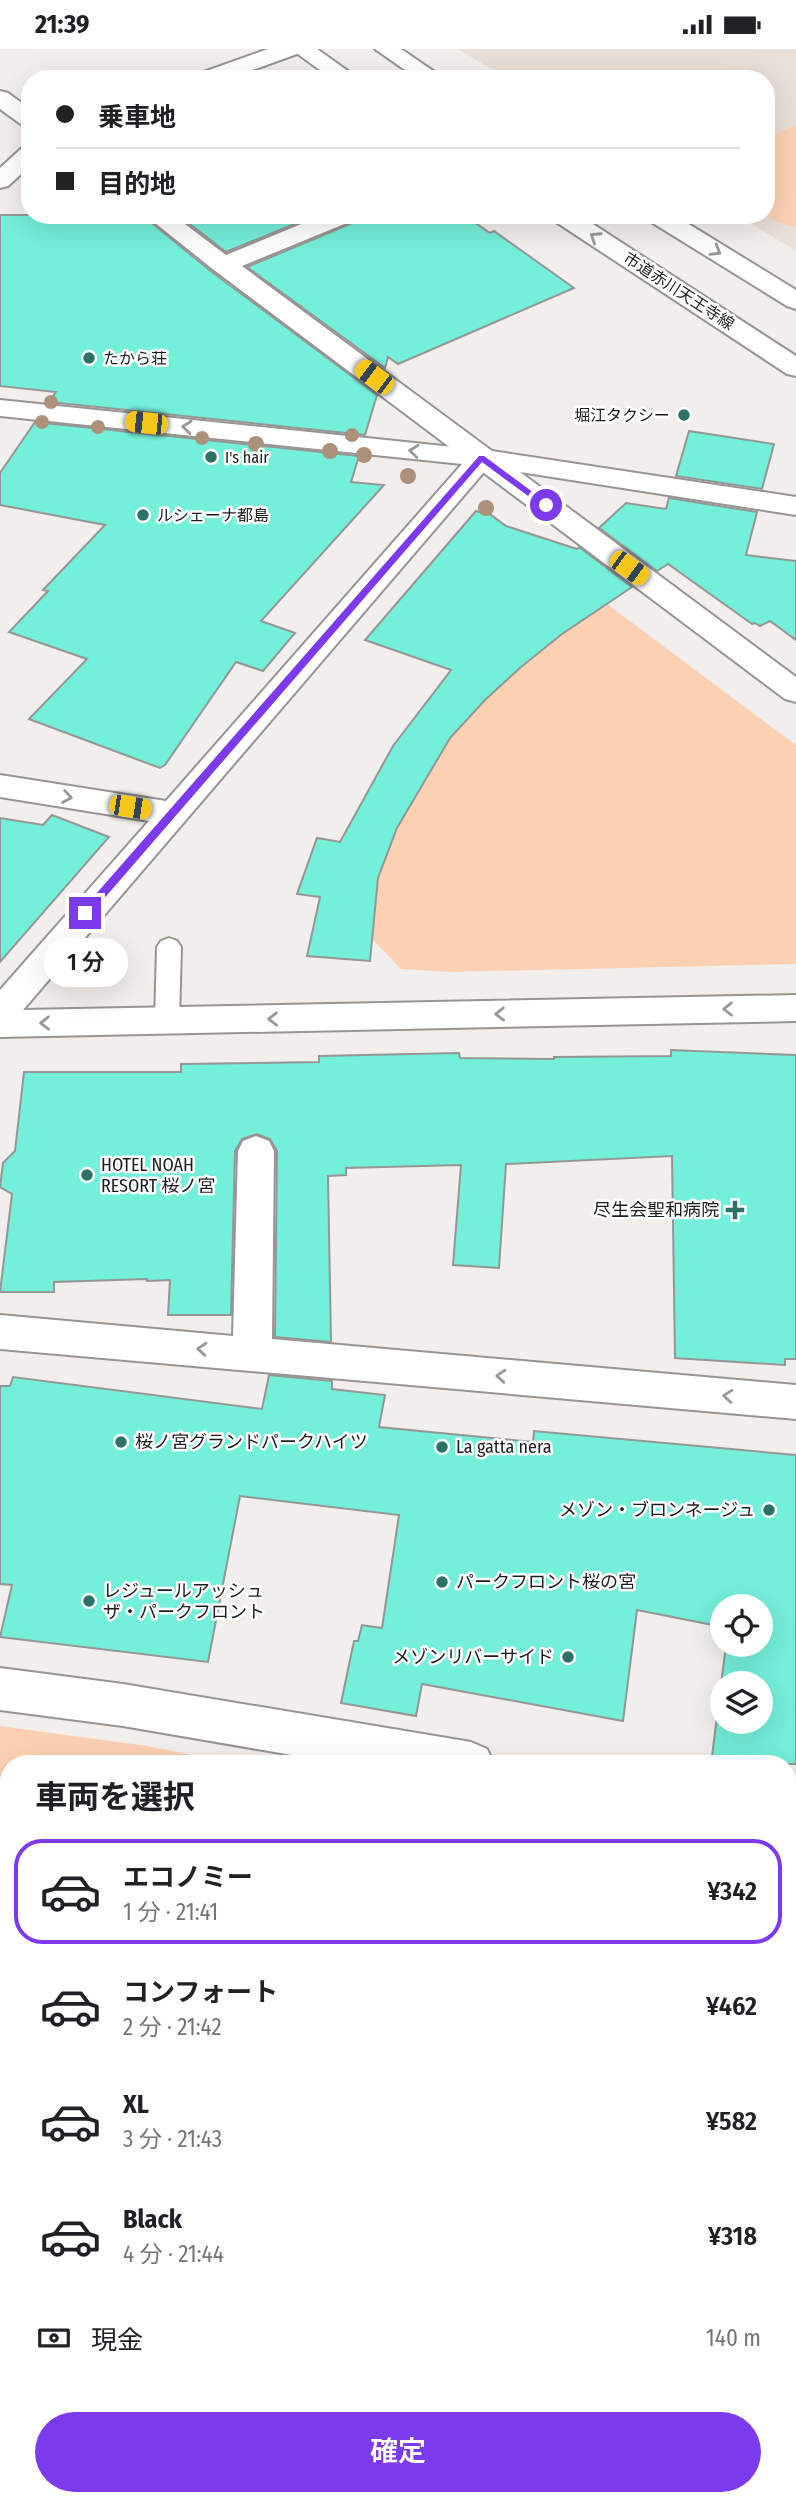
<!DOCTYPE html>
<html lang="ja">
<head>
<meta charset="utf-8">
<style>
  body { margin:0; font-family:"Fira Sans Condensed","Noto Sans JP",sans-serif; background:#f2f2f2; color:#202124; height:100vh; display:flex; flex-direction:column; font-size:26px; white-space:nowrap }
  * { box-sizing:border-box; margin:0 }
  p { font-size:23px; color:#757577 }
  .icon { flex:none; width:38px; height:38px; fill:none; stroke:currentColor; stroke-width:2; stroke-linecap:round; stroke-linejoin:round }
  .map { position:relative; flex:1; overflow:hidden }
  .details { position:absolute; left:0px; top:1706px; width:796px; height:751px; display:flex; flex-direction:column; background:#fff; border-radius:28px 28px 0 0; box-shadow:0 7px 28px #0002 }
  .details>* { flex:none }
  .top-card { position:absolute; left:21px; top:21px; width:754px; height:154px; border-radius:28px; box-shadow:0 7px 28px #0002; display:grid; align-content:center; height:154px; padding:0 35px; background:#fff }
  .tools { position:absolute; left:710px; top:1545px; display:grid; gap:14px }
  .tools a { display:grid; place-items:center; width:63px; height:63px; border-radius:50%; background:#fff; box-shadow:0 7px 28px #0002; font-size:35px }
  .end { position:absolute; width:32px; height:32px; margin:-16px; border:9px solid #7c3aed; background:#fff; box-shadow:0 0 0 4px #fff }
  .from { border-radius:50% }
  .bubble { position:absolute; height:49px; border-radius:24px; background:#fff; box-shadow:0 7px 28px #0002; font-size:23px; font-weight:600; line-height:49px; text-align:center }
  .car { position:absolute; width:21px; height:42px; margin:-21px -10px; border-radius:9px; box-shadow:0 0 5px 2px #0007; background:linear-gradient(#f5c518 24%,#345 0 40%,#f5c518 0 76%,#345 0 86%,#f5c518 0) }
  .top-card b { display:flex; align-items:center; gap:24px; height:66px; font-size:26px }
  .top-card b+b { border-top:2px solid #e0e0e0 }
  .top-card i { width:18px; height:18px; background:#202124 }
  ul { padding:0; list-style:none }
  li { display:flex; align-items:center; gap:21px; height:105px; margin:0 14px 10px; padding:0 21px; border:4px solid transparent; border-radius:28px }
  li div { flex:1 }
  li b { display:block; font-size:26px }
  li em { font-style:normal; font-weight:600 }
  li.current { border-color:#7c3aed }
  li>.icon { width:63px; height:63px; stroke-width:1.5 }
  h2 { padding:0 35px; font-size:32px; line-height:84px }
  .pay { display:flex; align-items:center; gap:18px; height:77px; padding:0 35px; font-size:26px }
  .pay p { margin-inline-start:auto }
  .action { display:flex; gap:14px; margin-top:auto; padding:14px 35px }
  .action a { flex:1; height:80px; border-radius:42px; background:#7c3aed; color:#fff; font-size:28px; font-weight:600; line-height:80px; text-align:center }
  .status { display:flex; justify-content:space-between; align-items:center; height:49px; padding:0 35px; background:#fff; direction:ltr }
  .status svg { height:19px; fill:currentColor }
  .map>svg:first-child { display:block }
</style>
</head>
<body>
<div class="status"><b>21:39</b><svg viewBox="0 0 49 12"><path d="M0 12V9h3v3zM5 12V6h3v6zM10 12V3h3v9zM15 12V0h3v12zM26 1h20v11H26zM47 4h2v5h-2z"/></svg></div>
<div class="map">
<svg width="796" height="2456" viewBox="0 0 796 2456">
  <rect width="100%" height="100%" fill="#f1eeec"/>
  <path fill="#e8dfd8" d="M458 0H796V202L737 166H766V30H508Z"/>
  <g fill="#fcd1b3">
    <path d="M796 76V178L777 173 766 165 767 89Z"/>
    <path d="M607 555 796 696V915L450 923 401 920 372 890C373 871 374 851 378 832 383 807 397 781 409 758 421 735 434 711 450 690 491 635 551 592 607 555Z"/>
    <path d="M0 1677 147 1697 236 1715H9V2448H788V1813L796 1815V2456H0Z"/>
  </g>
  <g fill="#74efda" stroke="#949796" stroke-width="2" fill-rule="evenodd">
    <path d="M0 166H142L212 223 377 346 365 386 49 353 56 343 0 337Z"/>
    <path d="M178 166H316L226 203Z"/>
    <path d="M359 166H464L490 184 494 182 574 239 398 315 388 308 385 319 247 218 355 173Z"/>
    <path d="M35 373 359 407 351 433 384 436 261 572 295 584 263 622 236 613 165 716 160 719 29 670 87 610 9 583 48 542 43 541 105 476 0 456V424Z"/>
    <path d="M689 382 774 395 762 440 676 427Z"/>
    <path d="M669 449 757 463 746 506 796 512V591L770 572 760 577 755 574 752 575 668 515 657 522 599 479 626 454 666 460Z"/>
    <path d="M476 462 491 466 506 477 577 500 579 498 632 538 562 585 521 618 485 651 450 689 397 779 378 829 370 912 307 907 320 848 297 845 317 789 340 793 393 697 451 621 365 591Z"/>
    <path d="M52 766 109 788 0 913V769L43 776Z"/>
    <path d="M671 1001 796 1006V1310H785V1316L675 1309 672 1107 506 1115 499 1219 453 1216 461 1116 346 1119V1126L328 1127 331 1293 275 1288 277 1102 270 1090 257 1085 242 1090 235 1102 231 1266H168L170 1231 147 1232V1230L54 1233V1243H0L12 1145 0 1138 3 1114 15 1102 24 1023H181V1015L319 1013V1007L459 1004 460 1009 554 1010V1008L671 1007Z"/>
    <path d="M269 1326 332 1332V1340L385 1346 379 1378 533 1393 534 1382 796 1406V1715H711L726 1596H761V1558H723V1578L637 1561 623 1672 422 1635 416 1667 341 1654 354 1592H358L362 1576 382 1579 399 1466 240 1447 208 1613 0 1588 12 1536 0 1535V1337H10L13 1328 262 1360ZM723 1634H761V1673H723Z"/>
  </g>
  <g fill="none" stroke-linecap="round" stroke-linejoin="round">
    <defs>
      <path id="service" d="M169 889 177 892 181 898 179 972 175 978 167 981 159 978 155 972 157 898 161 892Z"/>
      <g id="minor">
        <path d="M0 351 482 401 492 403 496 409 23 961 796 946V972L0 988V941L149 772 0 748V726L166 752 462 415 0 367Z"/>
        <path d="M256 1087 269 1092 274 1102 272 1290 796 1336V1370L0 1300V1266L233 1287 238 1102 243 1092Z"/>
      </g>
      <g id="tertiary">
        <path d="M268 0H300L297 5 228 30H195L198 25Z"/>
        <path d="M0 42 8 44 30 60V78L22 76 0 60Z"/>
        <path d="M30 97V117L8 137 0 139V119L22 99Z"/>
        <path d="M145 166H173L226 206 323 166H357L354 171 242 217 492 402 796 448V466L520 423 796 628V653L785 650 214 221Z"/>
        <path d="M0 1619 123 1635 471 1693 487 1700 494 1715H344L123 1677 0 1661Z"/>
        <path d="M788 1752 796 1754V1800L788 1797Z"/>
      </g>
      <g id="primary">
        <path d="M291 0H317L359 30H332Z"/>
        <path d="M375 0H401L445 30H418Z"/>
        <path d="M550 166H579L796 307V327L787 325 553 171Z"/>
        <path d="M645 166H674L796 241V260L787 257 648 171Z"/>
      </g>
    </defs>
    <use href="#service" stroke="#979492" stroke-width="4"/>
    <use href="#minor" stroke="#979492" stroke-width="4"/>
    <use href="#tertiary" stroke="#979492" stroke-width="4"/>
    <use href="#primary" stroke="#979492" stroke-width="4"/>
    <use href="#service" fill="#fff" fill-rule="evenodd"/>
    <use href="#minor" fill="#fff" fill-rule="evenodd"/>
    <use href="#tertiary" fill="#fff" fill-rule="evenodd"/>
    <use href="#primary" fill="#fff" fill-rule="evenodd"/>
  </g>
  <g fill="#ad917a">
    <circle cx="51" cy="353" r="7"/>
    <circle cx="42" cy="373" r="7"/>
    <circle cx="98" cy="378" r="7"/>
    <circle cx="352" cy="386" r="7"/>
    <circle cx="202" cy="389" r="7"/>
    <circle cx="256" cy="395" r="8"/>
    <circle cx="330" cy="402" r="8"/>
    <circle cx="364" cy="406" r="8"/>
    <circle cx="408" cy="427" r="8"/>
    <circle cx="486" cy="459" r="8"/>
  </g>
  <defs><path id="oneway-chevron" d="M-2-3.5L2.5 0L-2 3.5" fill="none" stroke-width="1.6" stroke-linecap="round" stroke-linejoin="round" transform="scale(1.75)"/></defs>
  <g stroke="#999">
    <use href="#oneway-chevron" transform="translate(595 188) rotate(-147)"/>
    <use href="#oneway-chevron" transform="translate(716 202) rotate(31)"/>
    <use href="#oneway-chevron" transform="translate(187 378) rotate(-174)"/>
    <use href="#oneway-chevron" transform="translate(414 402) rotate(-174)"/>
    <use href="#oneway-chevron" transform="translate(67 748) rotate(9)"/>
    <use href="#oneway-chevron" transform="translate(728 960) rotate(179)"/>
    <use href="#oneway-chevron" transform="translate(500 965) rotate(179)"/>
    <use href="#oneway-chevron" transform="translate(273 970) rotate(179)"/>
    <use href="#oneway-chevron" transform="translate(45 974) rotate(179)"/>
    <use href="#oneway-chevron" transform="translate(202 1300) rotate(-175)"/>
    <use href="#oneway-chevron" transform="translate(501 1327) rotate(-175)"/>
    <use href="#oneway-chevron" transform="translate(728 1347) rotate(-175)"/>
  </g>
  <path fill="#7c3aed" d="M479 407H484L549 455V458H543L482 413 89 867H82V861Z"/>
  <g fill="#2c7266" stroke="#fff" stroke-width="2.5">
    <circle cx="89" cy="309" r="7"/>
    <circle cx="684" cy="366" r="7"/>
    <circle cx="211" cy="408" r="7"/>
    <circle cx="143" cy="466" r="7"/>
    <circle cx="87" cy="1126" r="7"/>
    <path d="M731.5 1150.5h7v7h7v7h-7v7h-7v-7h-7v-7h7z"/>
    <circle cx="121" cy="1393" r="7"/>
    <circle cx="442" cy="1398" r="7"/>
    <circle cx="769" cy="1461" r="7"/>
    <circle cx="442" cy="1533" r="7"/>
    <circle cx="89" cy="1552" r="7"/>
    <circle cx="568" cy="1608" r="7"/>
  </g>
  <g text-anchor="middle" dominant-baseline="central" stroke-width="5" stroke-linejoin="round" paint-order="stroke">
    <g font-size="16" fill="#1d1c1c" stroke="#fff">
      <text transform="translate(679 242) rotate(33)">市道赤川天王寺線</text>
    </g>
    <g font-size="16" fill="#1d1c1c" stroke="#fff" text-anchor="start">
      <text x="103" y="309">たから荘</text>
      <text x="670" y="366" text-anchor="end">堀江タクシー</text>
      <text x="225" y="408">I's hair</text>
      <text x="157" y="466">ルシェーナ都島</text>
    </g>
    <g font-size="18" fill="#1d1c1c" stroke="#fff" text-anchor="start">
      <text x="101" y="1116">HOTEL NOAH<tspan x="101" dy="21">RESORT 桜ノ宮</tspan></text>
      <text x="719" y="1161" text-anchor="end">尽生会聖和病院</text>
      <text x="135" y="1393">桜ノ宮グランドパークハイツ</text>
      <text x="456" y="1398">La gatta nera</text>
      <text x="755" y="1461" text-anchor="end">メゾン・ブロンネージュ</text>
      <text x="456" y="1533">パークフロント桜の宮</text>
      <text x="103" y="1542">レジュールアッシュ<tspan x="103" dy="21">ザ・パークフロント</tspan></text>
      <text x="554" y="1608" text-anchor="end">メゾンリバーサイド</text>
    </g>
  </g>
</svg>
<div class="tools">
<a><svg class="icon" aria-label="locate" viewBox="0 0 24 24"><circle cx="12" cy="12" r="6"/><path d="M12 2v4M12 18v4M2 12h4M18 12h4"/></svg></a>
<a><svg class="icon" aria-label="layers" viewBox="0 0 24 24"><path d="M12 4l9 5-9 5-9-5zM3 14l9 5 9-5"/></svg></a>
</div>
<i class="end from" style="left:546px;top:456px"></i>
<i class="end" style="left:85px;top:864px"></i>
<div class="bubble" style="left:44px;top:889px;width:84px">1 分</div>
<i class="car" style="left:374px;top:328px;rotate:307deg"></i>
<i class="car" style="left:146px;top:374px;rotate:276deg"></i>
<i class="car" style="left:629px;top:519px;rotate:126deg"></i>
<i class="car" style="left:130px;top:758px;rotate:99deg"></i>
<div class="top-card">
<b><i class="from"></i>乗車地</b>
<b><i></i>目的地</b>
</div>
<section class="details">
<h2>車両を選択</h2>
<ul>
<li class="current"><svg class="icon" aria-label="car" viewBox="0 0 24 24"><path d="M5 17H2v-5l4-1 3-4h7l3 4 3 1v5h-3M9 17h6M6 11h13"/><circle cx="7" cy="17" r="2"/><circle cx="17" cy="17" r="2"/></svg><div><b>エコノミー</b><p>1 分 · 21:41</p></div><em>¥342</em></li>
<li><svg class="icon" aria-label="car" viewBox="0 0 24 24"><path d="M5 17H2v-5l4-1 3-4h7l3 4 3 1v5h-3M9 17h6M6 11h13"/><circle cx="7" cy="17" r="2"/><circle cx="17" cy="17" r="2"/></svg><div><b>コンフォート</b><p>2 分 · 21:42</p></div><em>¥462</em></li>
<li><svg class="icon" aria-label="car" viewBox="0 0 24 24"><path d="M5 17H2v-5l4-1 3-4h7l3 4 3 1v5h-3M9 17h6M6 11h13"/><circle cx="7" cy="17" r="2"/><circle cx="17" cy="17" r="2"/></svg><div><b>XL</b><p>3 分 · 21:43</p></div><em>¥582</em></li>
<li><svg class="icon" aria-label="car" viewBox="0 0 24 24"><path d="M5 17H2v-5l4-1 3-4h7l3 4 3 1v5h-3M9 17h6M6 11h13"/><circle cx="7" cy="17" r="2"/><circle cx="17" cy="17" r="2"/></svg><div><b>Black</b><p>4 分 · 21:44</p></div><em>¥318</em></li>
</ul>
<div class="pay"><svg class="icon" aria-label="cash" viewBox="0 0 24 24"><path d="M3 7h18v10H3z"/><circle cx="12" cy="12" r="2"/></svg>現金<p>140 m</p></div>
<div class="action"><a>確定</a></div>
</section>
</div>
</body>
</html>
